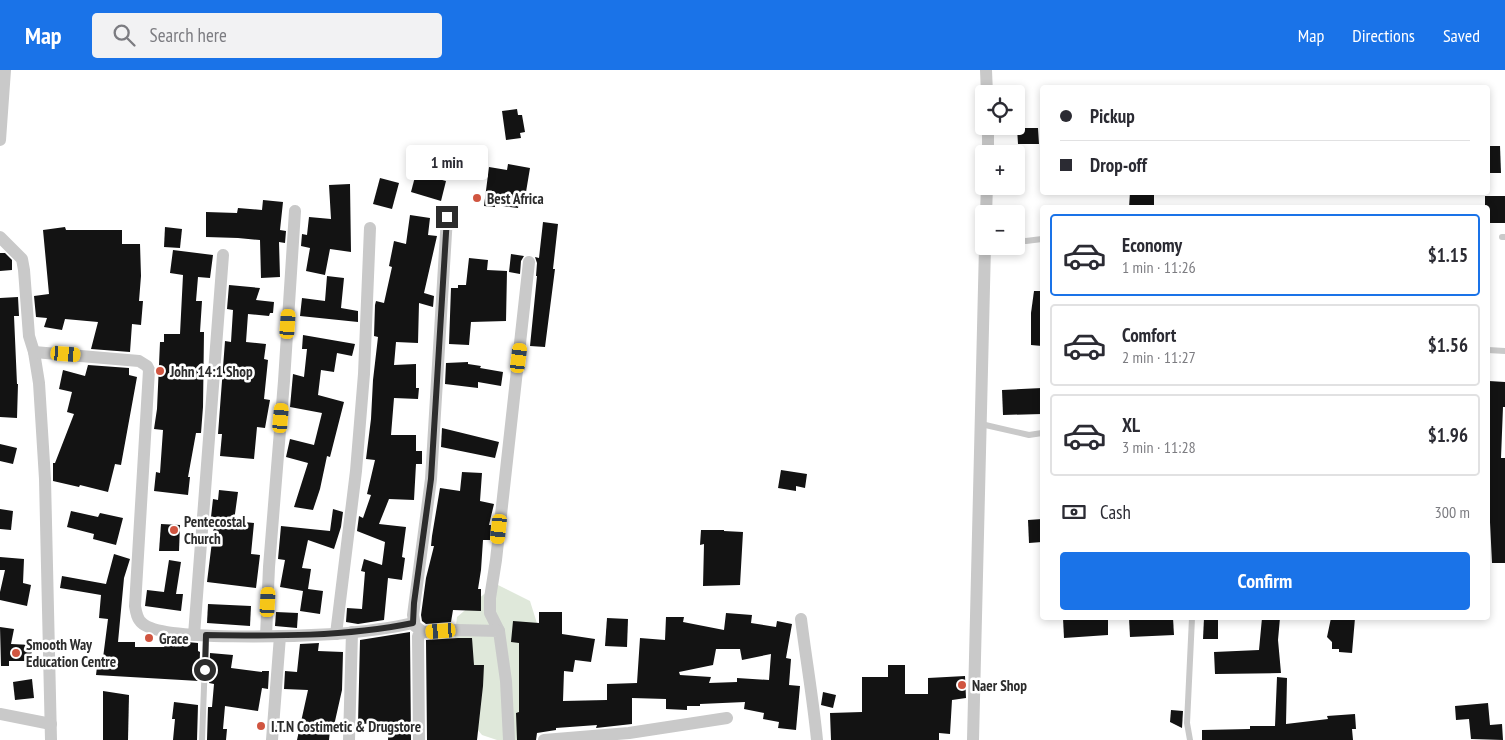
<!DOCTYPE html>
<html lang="en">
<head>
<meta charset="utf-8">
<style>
  body { margin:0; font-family:"PT Sans Narrow",sans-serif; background:#f2f2f3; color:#2b2b33; height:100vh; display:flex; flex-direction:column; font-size:19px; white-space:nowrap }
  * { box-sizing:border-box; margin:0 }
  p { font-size:16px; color:#7c7c81 }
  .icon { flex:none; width:28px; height:28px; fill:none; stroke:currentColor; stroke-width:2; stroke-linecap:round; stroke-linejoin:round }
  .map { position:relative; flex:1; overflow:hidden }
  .side { position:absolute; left:1040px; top:135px; width:450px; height:415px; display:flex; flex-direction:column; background:#fff; border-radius:5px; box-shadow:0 2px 8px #0003 }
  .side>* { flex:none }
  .banner { position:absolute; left:1040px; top:15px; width:450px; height:110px; border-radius:5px; box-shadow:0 2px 8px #0003; display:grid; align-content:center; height:110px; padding:0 20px; background:#fff }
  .fabs { position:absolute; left:975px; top:15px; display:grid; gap:10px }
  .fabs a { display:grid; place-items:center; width:50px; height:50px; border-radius:5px; background:#fff; box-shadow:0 2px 8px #0003; font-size:25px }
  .end { position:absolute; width:22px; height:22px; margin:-11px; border:6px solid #2c2c2c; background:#fff; box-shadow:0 0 0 2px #fff }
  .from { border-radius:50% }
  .bubble { position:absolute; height:35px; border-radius:5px; background:#fff; box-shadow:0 2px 8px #0003; font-size:16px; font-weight:800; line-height:35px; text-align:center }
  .car { position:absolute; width:15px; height:30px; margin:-15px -8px; border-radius:6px; box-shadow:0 0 4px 1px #0007; background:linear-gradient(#f5c518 24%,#345 0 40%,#f5c518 0 76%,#345 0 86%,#f5c518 0) }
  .banner b { display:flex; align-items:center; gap:18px; height:48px; font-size:19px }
  .banner b+b { border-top:1px solid #e1e1e2 }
  .banner i { width:12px; height:12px; background:#2b2b33 }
  ul { padding:9px 0 0; list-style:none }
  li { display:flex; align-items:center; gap:15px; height:82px; margin:0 10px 8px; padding:0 10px; border:2px solid #e1e1e2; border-radius:5px }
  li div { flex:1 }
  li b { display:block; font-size:19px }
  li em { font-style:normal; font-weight:800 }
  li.current { border-color:#1a73e8 }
  li>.icon { width:45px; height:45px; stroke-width:1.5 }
  .pay { display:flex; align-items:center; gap:12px; height:55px; padding:0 20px; font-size:19px }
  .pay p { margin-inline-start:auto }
  .button { display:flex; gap:10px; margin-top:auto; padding:10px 20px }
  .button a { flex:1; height:58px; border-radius:5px; background:#1a73e8; color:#fff; font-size:20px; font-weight:800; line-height:58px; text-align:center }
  header { display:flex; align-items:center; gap:30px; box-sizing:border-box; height:70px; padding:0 25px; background:#1a73e8; color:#fff }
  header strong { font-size:24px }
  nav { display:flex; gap:28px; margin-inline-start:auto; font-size:18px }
  .search { width:350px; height:45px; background:#f2f2f3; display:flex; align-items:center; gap:12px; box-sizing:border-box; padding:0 18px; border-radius:5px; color:#7c7c81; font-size:19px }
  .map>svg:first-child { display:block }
</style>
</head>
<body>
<header>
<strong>Map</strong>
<div class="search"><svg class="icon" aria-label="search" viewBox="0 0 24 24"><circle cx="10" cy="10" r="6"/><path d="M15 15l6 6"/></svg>Search here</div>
<nav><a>Map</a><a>Directions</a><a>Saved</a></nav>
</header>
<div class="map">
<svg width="1505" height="670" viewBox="0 0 1505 670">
  <rect width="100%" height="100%" fill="#fff"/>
  <path fill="#dfe8da" d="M496 514 530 531 546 582 520 670H497L482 665 448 624 457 547Z"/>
  <g fill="#131313" fill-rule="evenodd">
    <path d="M517 39 518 45H522L525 62 520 63 521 68 506 70 502 41Z"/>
    <path d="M1017 58H1038L1039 74H1018Z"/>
    <path d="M1488 76H1500L1501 103H1488Z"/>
    <path d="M508 94 530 98 526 122H521L518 138 495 135V137L484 136 489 97 507 100Z"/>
    <path d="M416 103 446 111 441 131 411 122Z"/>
    <path d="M380 108 399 113 392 139 373 134Z"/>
    <path d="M350 114 351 182 330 179 325 205 306 201 310 178 301 176 302 164 307 165 309 147 331 149 329 115Z"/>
    <path d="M1130 122H1154V138H1129Z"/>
    <path d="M1485 126H1505V153H1488V138H1485Z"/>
    <path d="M263 130 283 132 280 160 286 161 285 173 279 172 280 207 261 208 260 170 238 168 206 167V142L237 143 238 138 262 140Z"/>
    <path d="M410 145 430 148 428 165 437 166 424 223 434 226 433 237 419 233 418 273 396 272 394 295 416 294V318H419L418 329 394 328 391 365H416V381H422V394H416L414 430 389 429 379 454 406 457 402 487 405 488 402 510 388 508 384 550 358 554 346 552 347 538 362 539 365 502 361 501 364 489 382 495 385 472 357 461 359 446 363 448 371 425 367 424 375 390 366 389 371 349 373 310 378 267 374 266 375 235 376 231 384 233 392 197 389 196 394 171 406 174Z"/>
    <path d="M543 152 558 154 553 199H555L545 277 530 276 537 206H536L537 193 535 187 539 188Z"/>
    <path d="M65 157 66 160H122V174H140L141 206 139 231H143L141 255 132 254 130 282 91 279 98 252 65 249 62 260 44 257 47 248 36 247 34 226 49 224 43 160Z"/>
    <path d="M165 157 182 159 180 178 164 177Z"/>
    <path d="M173 180 213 185 210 208 198 207 196 231H202L200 262H204L203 337 201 363H196L188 407H190L188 425 154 421 156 402 160 403 163 360 154 359 157 339 160 272H164V264H180L183 205 170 203Z"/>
    <path d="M0 183H5L12 190V200L0 201Z"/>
    <path d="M511 184 524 186 521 191 520 204 509 202Z"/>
    <path d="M469 188 488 190 487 200 507 201 506 251 471 252 469 275 449 274 451 218H458V215H466Z"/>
    <path d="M327 206 344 208 341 238 358 241V252L300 246 302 228 325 231Z"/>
    <path d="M229 215 260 218 256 230 274 232 273 243H270L269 246 248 244 246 272 266 274 264 289 268 290 264 329 270 330 265 358 257 357 254 389 220 386 222 364H218L225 271 231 272 233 240 227 239Z"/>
    <path d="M1034 221H1042V276L1031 275V243Z"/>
    <path d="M18 227 19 246H14L17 314H18L17 348 0 347V228Z"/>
    <path d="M303 265 355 274 352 286 337 283 334 302 321 300 318 325 344 332 330 387 327 386 320 419 313 440 294 437 308 393 286 387 290 369 314 375 322 343 290 337 293 304 304 307 307 279H302Z"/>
    <path d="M468 292V294L481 296 480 298 503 302 501 316 478 312V318L445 314 446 293Z"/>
    <path d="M88 295 129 298V305L137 307 121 395 115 394 108 422 80 415 79 417 53 411V393H55L74 344 67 342 72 322 59 319 63 300 85 306Z"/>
    <path d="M1489 311 1505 312V337H1503L1501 388H1505V493H1492L1488 411Z"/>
    <path d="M1042 318V344L1003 345 1002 320Z"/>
    <path d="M442 358 499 372 495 388 441 377Z"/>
    <path d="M0 374 17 378 13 394 0 391Z"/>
    <path d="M781 400 807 404 805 418 796 416V421L778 418Z"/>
    <path d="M462 402 482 403 480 431 494 434 489 455H491L490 470H483L481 500 478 519H481V541L453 540 451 552 426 554 422 551 421 545 426 508 434 476H431L432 466 440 418 460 421Z"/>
    <path d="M219 420 238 422 234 451 254 453 251 484 260 485 256 518 207 512 215 447H211L213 429 218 430Z"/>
    <path d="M0 439 13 441 11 460 0 459Z"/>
    <path d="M333 439 343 442 341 457 334 479 308 470 302 498 311 499 308 519 323 521 320 544 300 541 303 521 280 517 285 490 278 489 281 456 330 461Z"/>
    <path d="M71 441 98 447 100 443 123 448 116 475 93 469 94 464 67 457Z"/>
    <path d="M1042 449V472L1029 473 1028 450Z"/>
    <path d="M161 454 180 455 179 481H159Z"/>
    <path d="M701 460H724V461L743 462 740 515 703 516 704 474 700 475Z"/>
    <path d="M114 484 130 489 124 508 118 572H135V577H164V570L198 573V581L200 582 199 611 96 605 98 588H103L108 549 99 548 101 525 60 518 62 506 106 514Z"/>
    <path d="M0 487 24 489 23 513 31 515 27 536 0 530V522L5 500H0Z"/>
    <path d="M169 490 181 492 176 524H183L181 541 145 536 147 520 164 522Z"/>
    <path d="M208 534 251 536 250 556 207 553Z"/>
    <path d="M276 542 298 543 297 558 275 556Z"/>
    <path d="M539 542H562V564L595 569 591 592 575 590 573 602 564 601 563 631 607 630V614L637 613 640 568 665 570 666 547H684L683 552 724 560 726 543 752 545 751 553 776 557 777 551 792 554 786 588 791 589 789 615 800 616 796 660 778 658 779 652 763 649 764 643 744 639 745 632 700 634V636H687V640L666 639V629L632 628V654L596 658 597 655 556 658V660L537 663 536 670H517L516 643 519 642V573L511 572 513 551 539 553ZM716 579H740L742 590 771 584 769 610 737 608V612L709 613 711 607 680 605 679 602 713 595Z"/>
    <path d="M607 548 628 549 627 577 605 576Z"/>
    <path d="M1063 548H1108V565L1064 568Z"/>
    <path d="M1129 548H1173L1174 565 1130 567Z"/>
    <path d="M1204 548H1218V569H1203Z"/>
    <path d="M1262 548H1280L1278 570 1281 603 1215 604 1214 582 1259 580Z"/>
    <path d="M1331 548H1355L1352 583 1339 582V579H1332V572L1327 567Z"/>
    <path d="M0 557 14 559 11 574 32 575 31 591H9V596H1Z"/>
    <path d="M410 562 411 670H388L389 656H387V653L358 654 360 570Z"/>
    <path d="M458 568H472L474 595H484L483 616 477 670H427L426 570Z"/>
    <path d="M319 573 318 581 343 582 342 620 333 660H330L329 670H297L308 620 284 619 285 601 297 602 300 574Z"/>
    <path d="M210 583 233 585 231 598 262 602V601H269L268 619 262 618 258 641 225 636 223 659H227L226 670H207L208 637H212L214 614 209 613Z"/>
    <path d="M888 595H905V624H928V608L965 606 966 628 952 630 950 664 939 663V670H831L830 643 862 642V607H888Z"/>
    <path d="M1277 607 1287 608 1286 654 1328 649 1327 646 1355 644 1356 659H1352L1353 670H1202V660L1250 659V656H1275Z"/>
    <path d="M32 609 34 628 15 630 13 612Z"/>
    <path d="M103 621 129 625 128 670H103Z"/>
    <path d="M823 622 836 625 833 638 821 635Z"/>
    <path d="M174 632 198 635 197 670H173L175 649H172Z"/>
    <path d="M1488 633 1490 655 1502 654 1503 670 1471 669 1469 649 1456 650 1455 636Z"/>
    <path d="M1171 640 1183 641 1182 658 1170 652Z"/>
  </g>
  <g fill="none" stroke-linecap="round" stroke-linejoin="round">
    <g stroke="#c9c9c9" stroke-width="6">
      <path d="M1502 167H1505"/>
      <path d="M1016 170 1026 171 1042 169"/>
      <path d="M1488 280 1505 281"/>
      <path d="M981 354 1029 365 1042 363"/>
      <path d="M202 670 206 565"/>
      <path d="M1190 670 1187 653 1192 548"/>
    </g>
    <g stroke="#c9c9c9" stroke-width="12">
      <path d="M986 0 987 24"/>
      <path d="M0 70 5 0"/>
      <path d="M988 84V56"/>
      <path d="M986 144 987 116"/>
      <path d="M0 167 22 189 24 200 29 266 34 282 39 313 45 409 51 670"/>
      <path d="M34 282 139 291 147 296 149 300 135 536C136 542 137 549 142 553 161 572 302 566 334 564 360 562 387 559 413 553"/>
      <path d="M801 549C806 589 813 629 817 670"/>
      <path d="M499 561 490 543V528L496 490 529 192"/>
      <path d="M423 562 458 560 499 561 506 611 509 670"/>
      <path d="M336 564 356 401 364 304 370 158"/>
      <path d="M194 565 223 185"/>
      <path d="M266 566 269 497 284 311 295 141"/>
      <path d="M0 644 51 654"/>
      <path d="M272 670 280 566"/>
      <path d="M349 670 352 562"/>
      <path d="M419 670 418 566 423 562 415 556 413 545 431 409 447 147"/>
      <path d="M544 670 629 663 727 648"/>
      <path d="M973 670 985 176"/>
    </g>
  </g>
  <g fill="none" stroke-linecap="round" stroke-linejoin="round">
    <path stroke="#2c2c2c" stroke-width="6" d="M205 600 206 565C275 566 345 567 413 553L414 533 431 409 447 147"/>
  </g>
  <g fill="#d05540" stroke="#fff" stroke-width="2">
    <circle cx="477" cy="128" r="5"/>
    <circle cx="160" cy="301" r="5"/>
    <circle cx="174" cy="460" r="5"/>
    <circle cx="149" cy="568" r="5"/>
    <circle cx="16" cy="583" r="5"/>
    <circle cx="962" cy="615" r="5"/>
    <circle cx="261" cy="656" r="5"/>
  </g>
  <g text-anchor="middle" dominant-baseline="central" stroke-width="5" stroke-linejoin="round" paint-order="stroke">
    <g font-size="15" font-weight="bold" fill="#2c2c2c" stroke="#fff" text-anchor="start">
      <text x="487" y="128">Best Africa</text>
      <text x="170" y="301">John 14:1 Shop</text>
      <text x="184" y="451">Pentecostal<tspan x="184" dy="17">Church</tspan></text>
      <text x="159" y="568">Grace</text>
      <text x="26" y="574">Smooth Way<tspan x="26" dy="17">Education Centre</tspan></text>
      <text x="972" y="615">Naer Shop</text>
      <text x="271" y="656">I.T.N Costimetic &amp; Drugstore</text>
    </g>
  </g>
</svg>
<div class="fabs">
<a><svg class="icon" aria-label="locate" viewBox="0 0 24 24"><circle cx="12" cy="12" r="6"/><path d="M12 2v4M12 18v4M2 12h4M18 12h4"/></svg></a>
<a>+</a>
<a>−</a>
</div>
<i class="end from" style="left:205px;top:600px"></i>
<i class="end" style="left:447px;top:147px"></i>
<div class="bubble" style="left:406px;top:75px;width:82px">1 min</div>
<i class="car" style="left:288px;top:254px;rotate:4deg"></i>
<i class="car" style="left:66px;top:284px;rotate:94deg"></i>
<i class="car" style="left:519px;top:288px;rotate:7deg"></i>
<i class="car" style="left:281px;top:348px;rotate:5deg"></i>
<i class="car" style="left:499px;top:459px;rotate:186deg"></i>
<i class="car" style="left:268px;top:532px;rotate:3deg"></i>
<i class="car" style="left:441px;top:561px;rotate:266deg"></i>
<div class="banner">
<b><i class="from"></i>Pickup</b>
<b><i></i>Drop-off</b>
</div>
<section class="side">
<ul>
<li class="current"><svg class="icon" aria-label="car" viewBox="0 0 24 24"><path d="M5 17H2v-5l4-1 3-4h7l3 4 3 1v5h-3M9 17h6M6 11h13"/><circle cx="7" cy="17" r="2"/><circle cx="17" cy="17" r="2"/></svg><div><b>Economy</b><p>1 min · 11:26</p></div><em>$1.15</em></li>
<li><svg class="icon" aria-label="car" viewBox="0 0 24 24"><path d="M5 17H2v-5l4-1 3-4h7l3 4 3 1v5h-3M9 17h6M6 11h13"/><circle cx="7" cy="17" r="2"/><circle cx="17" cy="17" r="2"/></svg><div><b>Comfort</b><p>2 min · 11:27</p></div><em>$1.56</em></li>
<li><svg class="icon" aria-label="car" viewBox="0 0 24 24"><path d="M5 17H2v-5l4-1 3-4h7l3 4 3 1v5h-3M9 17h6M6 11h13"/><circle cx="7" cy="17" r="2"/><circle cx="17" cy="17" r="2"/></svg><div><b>XL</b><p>3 min · 11:28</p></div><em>$1.96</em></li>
</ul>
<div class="pay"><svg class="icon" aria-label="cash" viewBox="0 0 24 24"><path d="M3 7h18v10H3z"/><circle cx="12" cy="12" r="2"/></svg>Cash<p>300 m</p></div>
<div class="button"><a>Confirm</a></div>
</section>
</div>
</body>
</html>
